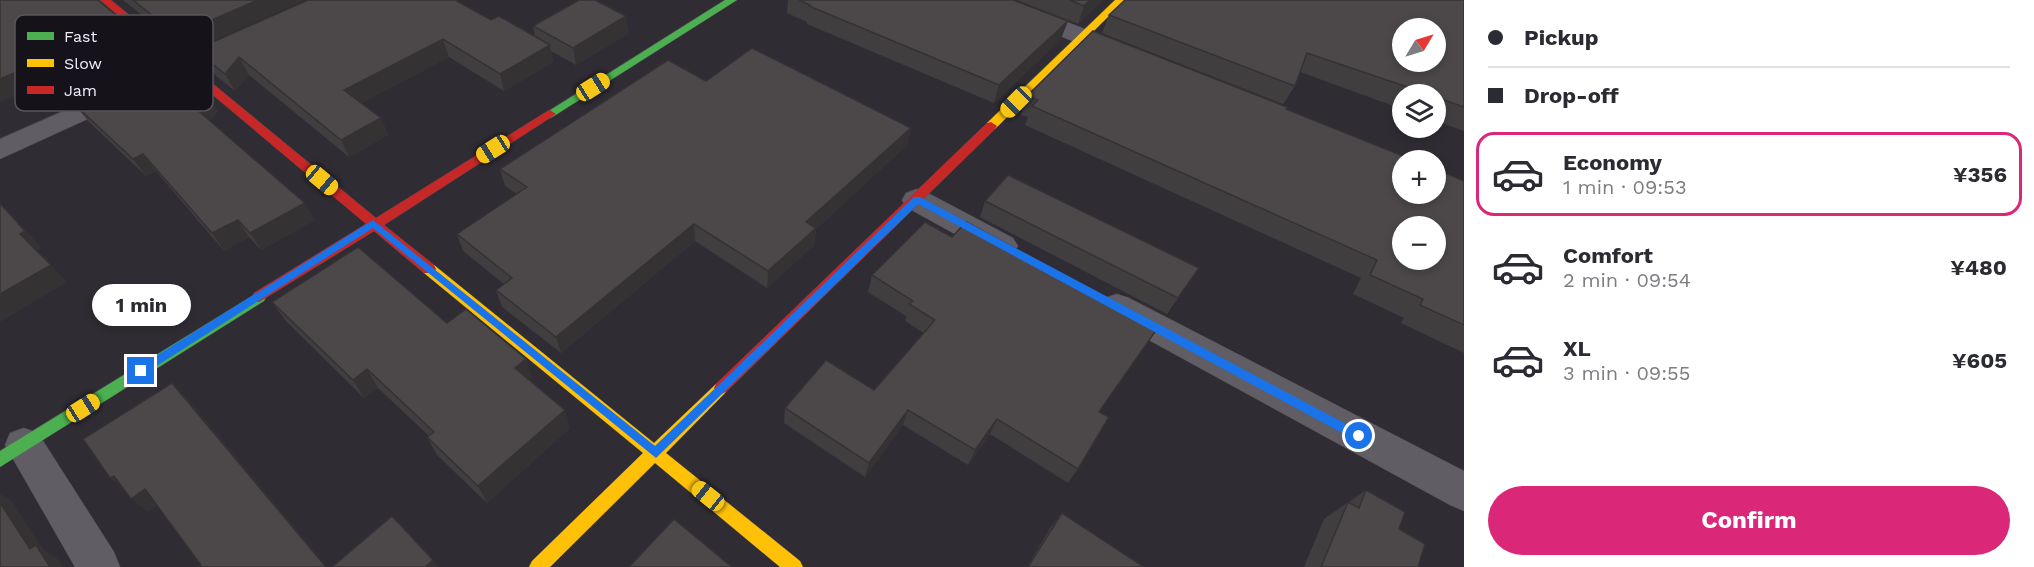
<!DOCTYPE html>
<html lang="en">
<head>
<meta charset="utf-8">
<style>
  body { margin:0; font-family:"Work Sans",sans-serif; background:#f7f7f7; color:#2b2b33; height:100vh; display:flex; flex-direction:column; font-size:22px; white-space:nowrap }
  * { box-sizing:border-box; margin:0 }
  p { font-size:20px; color:#7c7c81 }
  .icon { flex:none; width:33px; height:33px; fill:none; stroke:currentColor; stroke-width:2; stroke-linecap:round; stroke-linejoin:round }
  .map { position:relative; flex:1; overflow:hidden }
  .drawer { display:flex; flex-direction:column; background:#fff; width:570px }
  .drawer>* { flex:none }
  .top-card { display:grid; align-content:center; height:132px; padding:0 24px; background:#fff }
  .needle { width:39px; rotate:52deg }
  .fabs { position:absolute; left:1392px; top:18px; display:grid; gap:12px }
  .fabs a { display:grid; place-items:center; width:54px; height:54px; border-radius:50%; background:#fff; box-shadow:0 3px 9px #0003; font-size:30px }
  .end { position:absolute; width:27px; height:27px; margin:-14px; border:8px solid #1a73e8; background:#fff; box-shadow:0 0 0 3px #fff }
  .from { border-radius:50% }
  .bubble { position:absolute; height:42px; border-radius:21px; background:#fff; box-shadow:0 3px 9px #0003; font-size:20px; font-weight:700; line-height:42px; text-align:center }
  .car { position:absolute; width:18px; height:36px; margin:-18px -9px; border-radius:8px; box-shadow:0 0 4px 2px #0007; background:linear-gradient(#f5c518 24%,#345 0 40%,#f5c518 0 76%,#345 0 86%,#f5c518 0) }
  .top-card b { display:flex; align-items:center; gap:21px; height:57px; font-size:22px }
  .top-card b+b { border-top:2px solid #e1e1e2 }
  .top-card i { width:15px; height:15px; background:#2b2b33 }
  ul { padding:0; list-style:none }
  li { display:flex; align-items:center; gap:18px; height:84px; margin:0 12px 9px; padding:0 12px; border:3px solid transparent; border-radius:18px }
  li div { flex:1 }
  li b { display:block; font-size:22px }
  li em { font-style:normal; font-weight:700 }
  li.selected { border-color:#db2777 }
  li>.icon { width:54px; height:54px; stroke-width:1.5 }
  .primary-button { display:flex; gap:12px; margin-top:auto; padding:12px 24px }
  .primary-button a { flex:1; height:69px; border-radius:36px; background:#db2777; color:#fff; font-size:24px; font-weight:700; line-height:69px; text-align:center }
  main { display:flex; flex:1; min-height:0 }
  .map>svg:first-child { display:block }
</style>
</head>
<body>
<main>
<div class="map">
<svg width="1464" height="567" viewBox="0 0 1464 567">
  <rect width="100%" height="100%" fill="#302c34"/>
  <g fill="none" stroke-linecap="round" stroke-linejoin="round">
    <defs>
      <g id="street">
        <path d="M978 0H1011L1123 44 1127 49 1123 54 1114 57 1105 54 982 5Z"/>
        <path d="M241 33 250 35 253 40 250 45 0 159V139Z"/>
        <path d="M917 189 928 193 1013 238 1018 246 1013 254 1002 258 991 254 906 207 902 200 906 193Z"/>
        <path d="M1117 294 1129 298 1464 471V511L1450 505 1105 316 1100 307 1105 298Z"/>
        <path d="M24 428 38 433 114 552 120 567H75L5 445 10 433Z"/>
      </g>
      <g id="fast">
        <path d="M725 0H737L554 116 550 118 544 114Z"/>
        <path d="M259 292 264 293 266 297 264 301 0 467V451Z"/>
      </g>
      <g id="slow">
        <path d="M1115 0H1125L995 129H987V123Z"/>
        <path d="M429 264 434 265 654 443 716 384 721 382 726 384 728 388 726 392 666 453 800 561 803 567H780L655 463 550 567H529L532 561 643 453 424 273 422 269 424 265Z"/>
      </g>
      <g id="jam">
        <path d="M100 0H111L376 218 546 112 550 110 556 114 384 225 434 265 436 269 434 273H424L374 231 259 302 254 301 252 297 254 293 366 224Z"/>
        <path d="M991 122 997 126 995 129 726 392 721 394 716 392 714 388 716 384 987 123Z"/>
      </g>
    </defs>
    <use href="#street" stroke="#4c484f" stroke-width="1"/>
    <use href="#fast" stroke="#4c484f" stroke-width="1"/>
    <use href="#slow" stroke="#4c484f" stroke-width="1"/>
    <use href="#jam" stroke="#4c484f" stroke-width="1"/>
    <use href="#street" fill="#605d64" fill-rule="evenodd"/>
    <use href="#fast" fill="#4caf50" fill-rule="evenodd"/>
    <use href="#slow" fill="#ffc107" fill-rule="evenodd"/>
    <use href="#jam" fill="#c62828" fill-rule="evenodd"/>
  </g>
  <g fill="#413e40">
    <path d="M0 0 163 63 70 105 46 82 0 102Z"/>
    <path d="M123 0H303L187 52Z"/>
    <path d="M788 0H1013L1061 39 994 103 807 24V22L787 13Z"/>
    <path d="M1017 0H1103L1078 24Z"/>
    <path d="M1464 0V131L1436 121V94H1402V109L1300 72 1295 86 1283 104 1102 33 1109 15Z"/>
    <path d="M626 16 628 34 576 65 551 51 553 62 504 91 449 57 361 103 381 118 388 135 349 157 249 75 235 91 205 67 195 50 491 20 535 37 533 26Z"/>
    <path d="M706 81 911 128 907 145 816 229 814 245 767 288 695 241 561 353 502 307 496 290 504 284 463 251 457 234 517 194 505 186 500 169Z"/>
    <path d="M1027 96 1286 109 1464 181V353L1401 323 1404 318 1353 294 1361 278 1025 125 1028 117 1021 115Z"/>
    <path d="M74 104 218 111 210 121 315 220 261 250 249 237 224 251 156 171 146 176 88 121Z"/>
    <path d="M985 201 1199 268 1167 314 980 217Z"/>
    <path d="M872 275 1100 412 1078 469 1068 483 990 434 968 465 903 425 865 477 784 423 785 408 874 390 924 333 905 321 906 316 868 292Z"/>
    <path d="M272 302 447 323 532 377 529 380 570 428 487 503 437 455 427 437 429 436 378 388 364 398 286 321Z"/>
    <path d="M1366 490 1399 529 1418 567H1304L1324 519 1348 502H1349Z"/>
    <path d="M1062 513 1144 567H1027L1051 527Z"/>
  </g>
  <g fill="#353234">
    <path d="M258 0H303L187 52 177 35Z"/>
    <path d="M1090 0H1103L1078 24 1084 6Z"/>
    <path d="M626 16 628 34 576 65 573 48Z"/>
    <path d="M1068 21 1061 39 994 103 999 85Z"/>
    <path d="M443 39 449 57 351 108 344 90Z"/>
    <path d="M550 45 553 62 504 91 500 74Z"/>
    <path d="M152 46 163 63 70 105 57 88Z"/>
    <path d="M239 57 249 75 235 91 225 74Z"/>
    <path d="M33 65 46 82 0 102V79Z"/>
    <path d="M208 93 218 111 206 125 195 108Z"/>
    <path d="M381 118 388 135 349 157 341 140Z"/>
    <path d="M911 128 907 145 816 229 814 245 767 288 768 271 806 222Z"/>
    <path d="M143 154 156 171 146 176 133 159Z"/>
    <path d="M0 202 42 248 37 251 20 234Z"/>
    <path d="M305 203 315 220 261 250 250 233Z"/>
    <path d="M238 220 249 237 224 251 212 233Z"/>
    <path d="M694 224 695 241 561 353 556 337Z"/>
    <path d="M51 265 67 282 0 322V294Z"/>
    <path d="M526 359 532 377 521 387 515 368Z"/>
    <path d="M367 369 378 388 364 398 353 380Z"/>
    <path d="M172 383 187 398 328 567H326Z"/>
    <path d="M565 410 570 428 487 503 478 486Z"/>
    <path d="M908 410 903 425 865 477 869 463Z"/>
    <path d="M997 419 990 434 968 465 975 450Z"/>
    <path d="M114 476 127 492 110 478Z"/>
    <path d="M145 489 162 503 148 512 131 499Z"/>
    <path d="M0 494 11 500 43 549 57 558 63 567H50L30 549 0 503Z"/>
    <path d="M433 560 438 567H425Z"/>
  </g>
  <g fill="#4c484a" stroke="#353234" stroke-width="1.5" fill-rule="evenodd">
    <path d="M0 0H98L152 46 57 88 33 65 0 79Z"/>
    <path d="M133 0H258L177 35Z"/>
    <path d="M308 0H455L491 20 499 16 550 45 500 74 443 39 344 90 381 118 341 140 239 57 225 74 195 50Z"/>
    <path d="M579 0H595L626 16 573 48 533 26Z"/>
    <path d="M799 0H1013L1068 21 999 85 809 6 810 5Z"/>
    <path d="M1070 0H1090L1084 6Z"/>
    <path d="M1125 0H1464V107L1436 97V94H1428L1307 53 1295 86 1109 15ZM1402 28H1436V62H1402Z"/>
    <path d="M1093 31 1287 107 1286 109 1413 160H1402V194H1436V169L1464 181V325L1420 305 1423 299 1370 275 1377 260 1032 106 1038 100 1027 96ZM1402 226H1436V260H1402Z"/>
    <path d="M752 48 911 128 806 222 816 228 768 271 694 224 556 337 496 290 512 278 457 234 527 187 500 169 668 60 706 81Z"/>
    <path d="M170 61 208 93 195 108 305 203 250 233 238 220 212 233 143 154 133 159 74 104Z"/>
    <path d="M1008 175 1199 268 1178 298 985 201Z"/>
    <path d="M0 203 25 231 20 234 51 265 0 294Z"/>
    <path d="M925 222 952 237 966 222 1159 326 1099 412 1109 417 1078 469 997 419 975 450 908 410 869 463 785 408 826 360 874 390 935 320 909 304 913 301 872 275Z"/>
    <path d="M358 247 447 323 466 309 526 359 515 368 565 410 478 486 427 437 434 432 367 369 353 380 272 302Z"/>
    <path d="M172 383 326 567H198L201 565 145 489 131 499 114 476 110 478 83 439Z"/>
    <path d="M1366 490 1405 512 1399 529 1425 544 1418 567H1321L1348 502 1359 508Z"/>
    <path d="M0 503 30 549 36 545 50 567H0Z"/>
    <path d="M1062 513 1144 567H1028Z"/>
    <path d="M392 516 433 560 425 567H332Z"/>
    <path d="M674 519 732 567H629Z"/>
  </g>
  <path fill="#1a73e8" d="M914 197H920L1363 433V440H1355L918 204 656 458 373 228 144 374 141 375 135 371 137 368 373 220 655 446Z"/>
  <rect x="15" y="15" width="198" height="96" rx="9" fill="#161219" stroke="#58545c" stroke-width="1.5"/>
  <rect x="27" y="32" width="27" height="8" fill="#4caf50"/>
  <rect x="27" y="59" width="27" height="8" fill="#ffc107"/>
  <rect x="27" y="86" width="27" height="8" fill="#c62828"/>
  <g font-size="16" fill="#f3eef8">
    <text x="64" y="42">Fast</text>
    <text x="64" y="69">Slow</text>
    <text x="64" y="96">Jam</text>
  </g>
</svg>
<div class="fabs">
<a><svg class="needle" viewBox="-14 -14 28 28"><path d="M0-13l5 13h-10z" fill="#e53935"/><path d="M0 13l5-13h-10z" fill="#7c7c81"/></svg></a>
<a><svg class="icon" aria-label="layers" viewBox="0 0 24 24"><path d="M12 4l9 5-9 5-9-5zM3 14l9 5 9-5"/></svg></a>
<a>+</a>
<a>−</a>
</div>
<i class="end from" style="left:1359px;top:436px"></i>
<i class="end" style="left:141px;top:371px"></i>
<div class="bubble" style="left:92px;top:284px;width:99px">1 min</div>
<i class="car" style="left:593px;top:87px;rotate:58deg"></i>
<i class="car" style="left:1016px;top:102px;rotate:225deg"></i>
<i class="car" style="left:493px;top:149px;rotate:238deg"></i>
<i class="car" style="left:322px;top:180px;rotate:130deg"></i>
<i class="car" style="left:83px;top:408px;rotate:58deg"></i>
<i class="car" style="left:708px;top:496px;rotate:309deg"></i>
</div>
<section class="drawer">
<div class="top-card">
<b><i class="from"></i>Pickup</b>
<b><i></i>Drop-off</b>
</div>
<ul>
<li class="selected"><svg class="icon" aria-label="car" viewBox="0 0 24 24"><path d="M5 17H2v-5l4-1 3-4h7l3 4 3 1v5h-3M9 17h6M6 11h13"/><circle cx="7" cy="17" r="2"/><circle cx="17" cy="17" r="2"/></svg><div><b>Economy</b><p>1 min · 09:53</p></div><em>¥356</em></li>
<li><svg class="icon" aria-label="car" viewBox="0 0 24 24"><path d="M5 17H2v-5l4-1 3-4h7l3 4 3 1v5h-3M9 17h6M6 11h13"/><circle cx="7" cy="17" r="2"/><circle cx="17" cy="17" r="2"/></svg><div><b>Comfort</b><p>2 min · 09:54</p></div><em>¥480</em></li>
<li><svg class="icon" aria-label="car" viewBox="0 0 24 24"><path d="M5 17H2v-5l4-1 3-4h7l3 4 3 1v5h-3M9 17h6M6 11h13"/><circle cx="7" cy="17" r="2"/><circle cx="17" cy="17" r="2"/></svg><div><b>XL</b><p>3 min · 09:55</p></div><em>¥605</em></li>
</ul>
<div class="primary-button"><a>Confirm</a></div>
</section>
</main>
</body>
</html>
